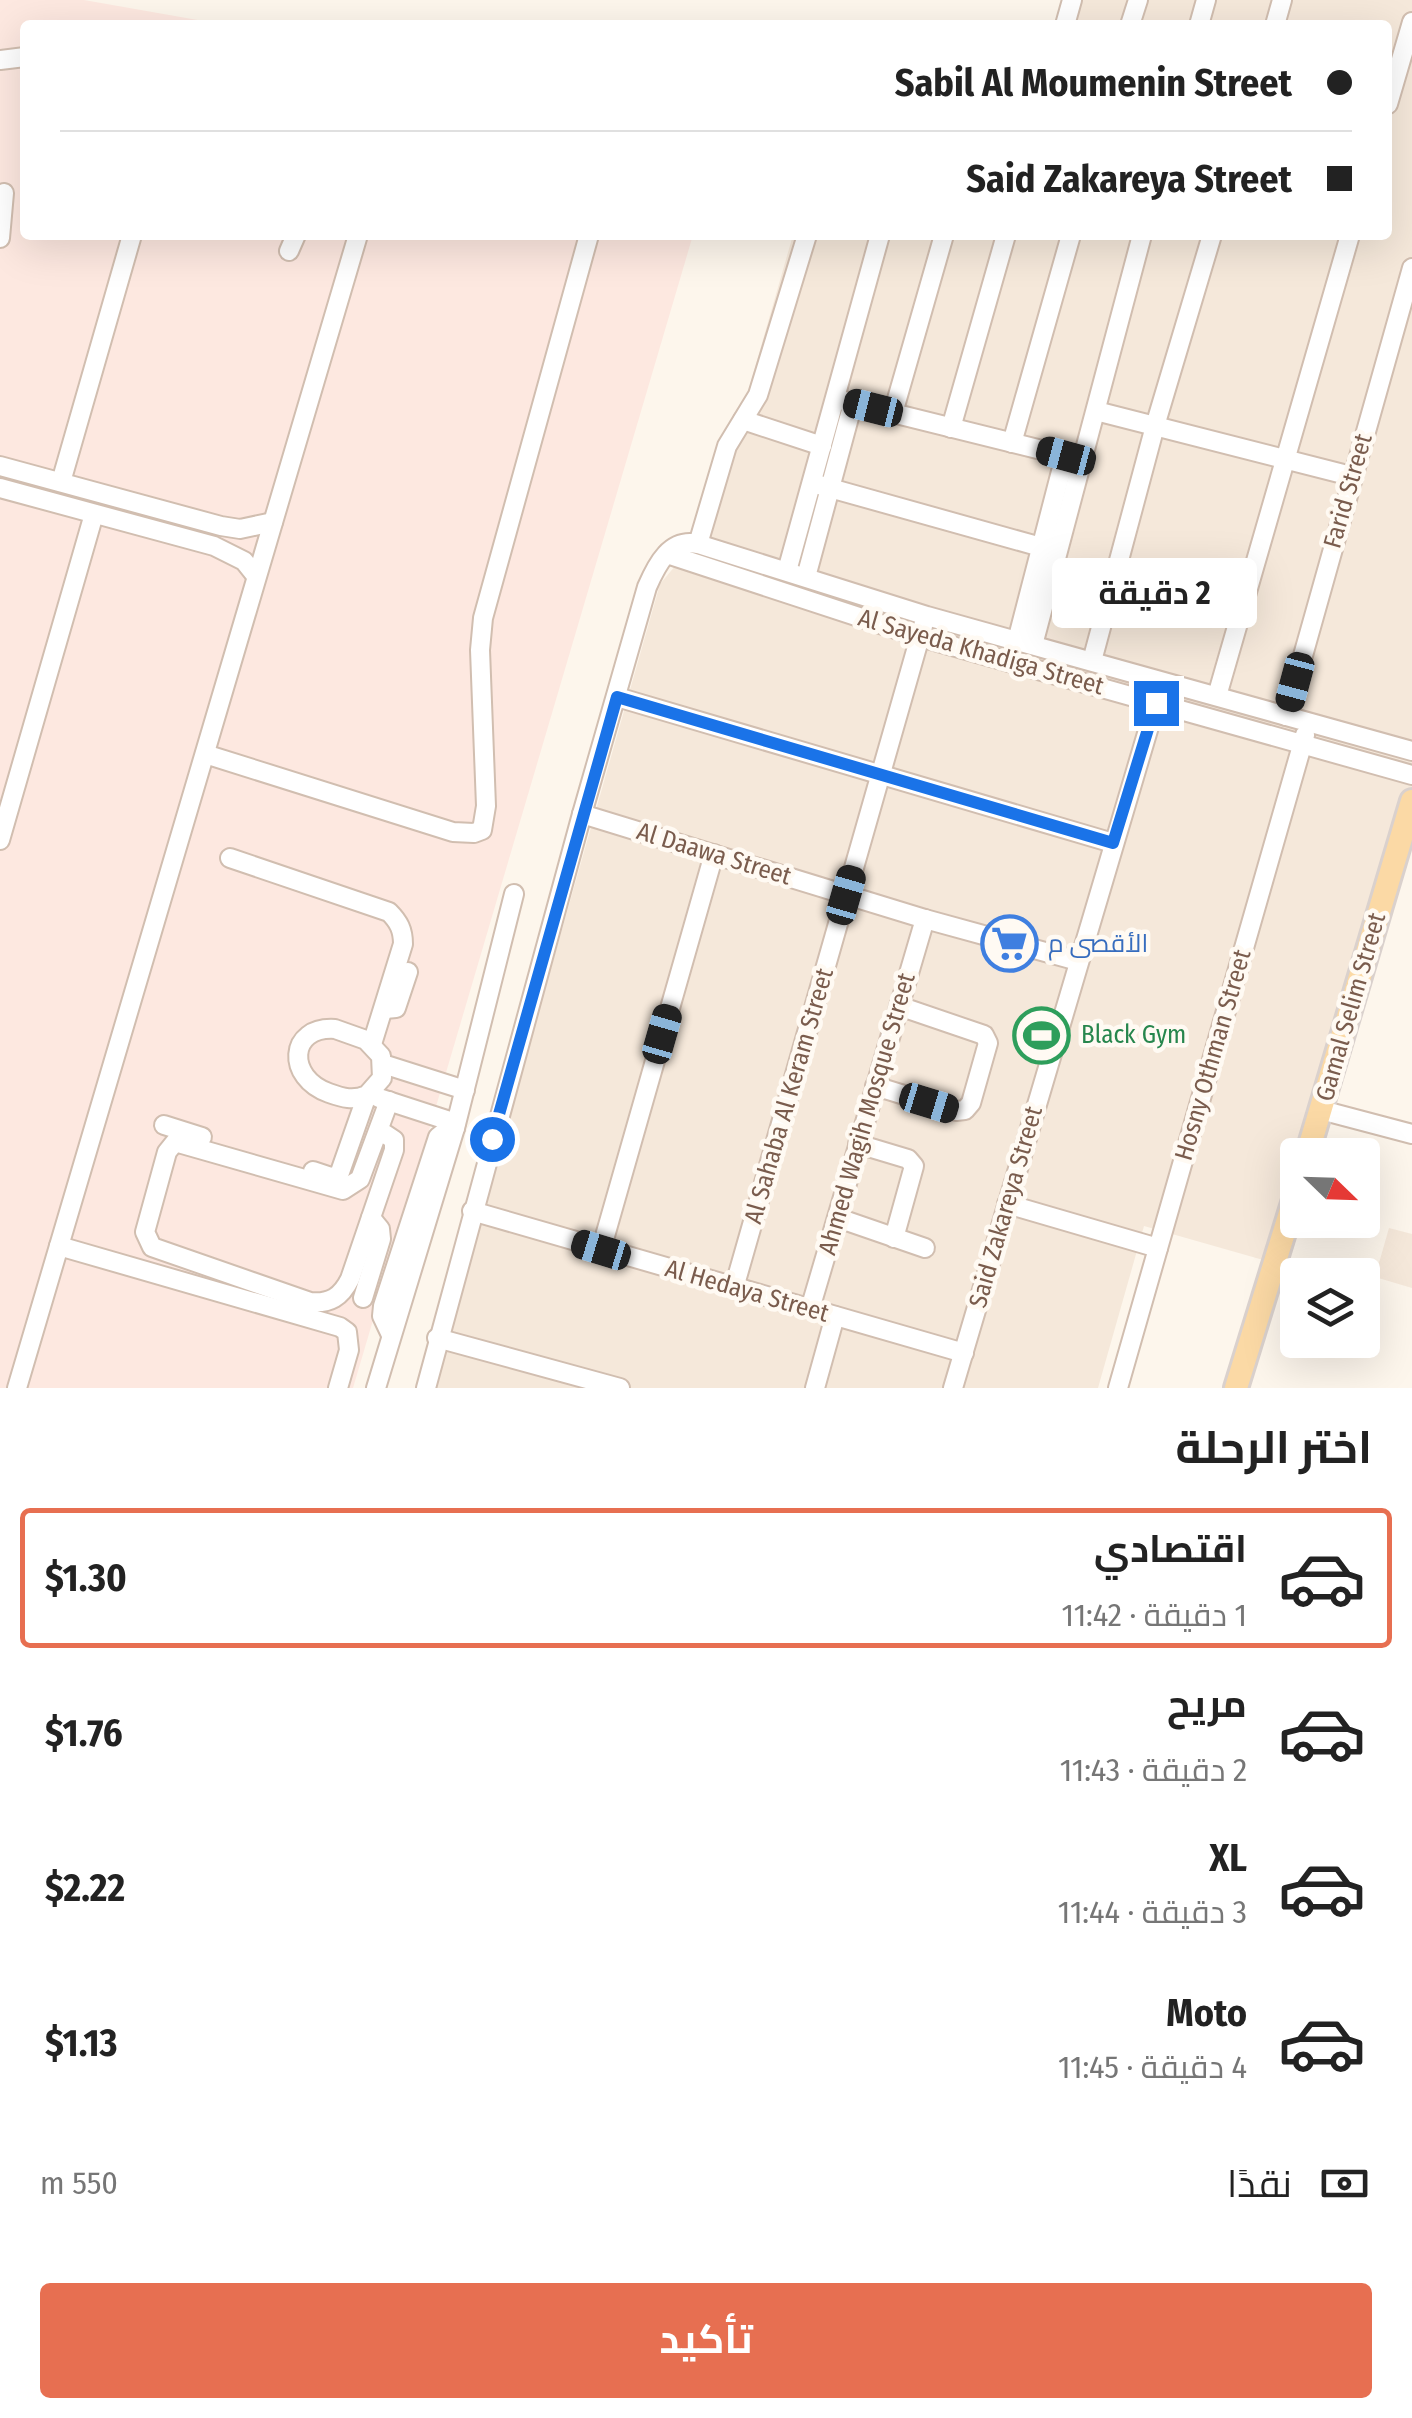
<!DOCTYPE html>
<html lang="ar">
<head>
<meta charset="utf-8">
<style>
  body { margin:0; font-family:"Fira Sans Condensed",Cairo,sans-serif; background:#f2f2f2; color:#222; direction:rtl; height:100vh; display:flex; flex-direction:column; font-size:38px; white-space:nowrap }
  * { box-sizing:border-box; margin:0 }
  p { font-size:32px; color:#767676 }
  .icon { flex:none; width:55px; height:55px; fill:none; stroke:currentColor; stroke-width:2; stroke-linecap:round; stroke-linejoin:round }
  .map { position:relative; height:1388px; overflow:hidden; direction:ltr }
  .panel { display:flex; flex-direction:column; background:#fff; flex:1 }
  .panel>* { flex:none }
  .top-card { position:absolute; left:20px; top:20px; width:1372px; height:220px; border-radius:10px; box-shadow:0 10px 40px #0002; direction:rtl; display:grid; align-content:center; height:220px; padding:0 40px; background:#fff }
  .needle { width:65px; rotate:113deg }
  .tools { position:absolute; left:1280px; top:1138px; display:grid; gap:20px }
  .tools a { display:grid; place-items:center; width:100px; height:100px; border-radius:10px; background:#fff; box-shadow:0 10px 40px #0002; font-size:50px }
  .end { position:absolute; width:45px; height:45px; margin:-22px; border:12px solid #1a73e8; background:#fff; box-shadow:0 0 0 5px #fff }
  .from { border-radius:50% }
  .bubble { position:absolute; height:70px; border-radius:10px; background:#fff; box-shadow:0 10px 40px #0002; font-size:32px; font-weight:700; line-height:70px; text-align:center; direction:rtl }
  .car { position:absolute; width:30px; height:60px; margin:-30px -15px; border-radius:12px; box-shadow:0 0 8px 2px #0007; background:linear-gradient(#222 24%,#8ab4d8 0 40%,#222 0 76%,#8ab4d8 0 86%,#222 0) }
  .top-card b { display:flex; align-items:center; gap:35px; height:95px; font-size:38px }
  .top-card b+b { border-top:2px solid #e0e0e0 }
  .top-card i { width:25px; height:25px; background:#222 }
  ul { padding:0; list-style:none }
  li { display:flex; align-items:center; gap:30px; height:140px; margin:0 20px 15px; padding:0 20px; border:5px solid transparent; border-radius:10px }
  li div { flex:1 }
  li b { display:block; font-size:38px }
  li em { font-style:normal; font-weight:700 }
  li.current { border-color:#e76f51 }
  li>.icon { width:90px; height:90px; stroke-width:1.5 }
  h2 { padding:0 40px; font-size:45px; line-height:120px }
  .pay { display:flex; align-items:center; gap:25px; height:110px; padding:0 40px; font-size:38px }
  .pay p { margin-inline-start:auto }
  .button { display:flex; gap:20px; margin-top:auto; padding:20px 40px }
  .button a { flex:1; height:115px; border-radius:10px; background:#e76f51; color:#fff; font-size:40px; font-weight:700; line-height:115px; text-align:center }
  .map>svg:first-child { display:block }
</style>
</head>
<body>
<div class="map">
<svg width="1412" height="1388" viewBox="0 0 1412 1388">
  <rect width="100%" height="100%" fill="#fdf6ec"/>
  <g fill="#f5e8da">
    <path d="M1066 0H1412V791L1298 1155 1297 1183 1274 1263 1144 1226 1098 1388H432L660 584 676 565 700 559 793 235H1388V25H1059Z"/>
    <path d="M1389 1228 1412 1234V1288L1375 1277Z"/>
  </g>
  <path fill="#fde8e0" d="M0 0H84L226 25H25V235H693L353 1388H0Z"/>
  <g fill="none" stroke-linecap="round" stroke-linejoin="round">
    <defs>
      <g id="minor">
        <path d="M1065 25 1072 0"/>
        <path d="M1130 25 1138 0"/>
        <path d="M1199 25 1206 0"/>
        <path d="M1275 25 1282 0"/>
        <path d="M0 60 25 57"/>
        <path d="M1388 104 1412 22"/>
        <path d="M0 238 4 193"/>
        <path d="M289 251 296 235"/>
        <path d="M836 399 1082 460"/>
        <path d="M1096 411 1351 476"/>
        <path d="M893 413 944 235"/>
        <path d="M743 420 822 446"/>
        <path d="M951 428 1006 235"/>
        <path d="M1012 443 1071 235"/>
        <path d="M0 466 221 526 240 529 273 522"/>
        <path d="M61 482 132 235"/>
        <path d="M812 483 1041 547"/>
        <path d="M0 488 214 546 244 561 256 576"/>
        <path d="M698 544 927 616 1412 751"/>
        <path d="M667 554 920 637 1412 775"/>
        <path d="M787 571 880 235"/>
        <path d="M806 577 853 403"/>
        <path d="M1017 641 1065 456"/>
        <path d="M1033 645 1142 235"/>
        <path d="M1092 661 1155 426 1212 235"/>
        <path d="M1217 696 1350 235"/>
        <path d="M617 697 1113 843"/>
        <path d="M1286 716 1412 268"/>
        <path d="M205 754 453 832 474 833 482 830 486 806 480 650 483 618 589 235"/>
        <path d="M582 814 925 919 1078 961"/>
        <path d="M0 840 94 514"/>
        <path d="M230 858 389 912C399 922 403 930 403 944L372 1044"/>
        <path d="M385 1009 396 1008 408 972"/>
        <path d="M335 1029 366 1040 381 1056 382 1078 367 1095C353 1101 343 1098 329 1093 286 1078 288 1026 335 1029Z"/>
        <path d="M383 1064 465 1090"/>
        <path d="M875 1086 956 1111 965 1110 971 1103 988 1043 984 1035 899 1006"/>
        <path d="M379 1098 456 1123"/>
        <path d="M1321 1110 1412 1134"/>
        <path d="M164 1125 202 1137"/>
        <path d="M379 1130 394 1140V1150L350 1279C341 1297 330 1304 310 1302L152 1247 145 1232 167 1152 175 1142 343 1190 360 1179 389 1101"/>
        <path d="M858 1144 908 1159 914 1166 894 1238"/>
        <path d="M313 1171 331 1177 339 1175 367 1095"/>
        <path d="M1007 1204 1158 1248"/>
        <path d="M472 1211 964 1353"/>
        <path d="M838 1218 925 1248"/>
        <path d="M59 1246 340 1327 347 1332 349 1350 338 1388"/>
        <path d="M601 1250 714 854"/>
        <path d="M734 1288 923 626"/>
        <path d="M363 1298 381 1239 380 1229 371 1218"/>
        <path d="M810 1309 925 919"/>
        <path d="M391 1335 382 1316 383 1306 438 1137 448 1129 455 1128"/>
        <path d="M437 1338 620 1388"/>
        <path d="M17 1388 358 235"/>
        <path d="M376 1388 455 1128 514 894"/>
        <path d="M426 1388 582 814 647 587C657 564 670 538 698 544L727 446 758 395 807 235"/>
        <path d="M815 1388 835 1316"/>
        <path d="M953 1388 1159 693"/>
        <path d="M1118 1388 1305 735"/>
      </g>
      <g id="major">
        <path d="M1307 1155 1412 801"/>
        <path d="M1236 1388 1298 1187"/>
      </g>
    </defs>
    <use href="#minor" stroke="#d1beb0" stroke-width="22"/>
    <use href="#major" stroke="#dad1cd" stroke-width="28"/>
    <use href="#minor" stroke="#fff" stroke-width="18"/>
    <use href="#major" stroke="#fbd9a5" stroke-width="22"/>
  </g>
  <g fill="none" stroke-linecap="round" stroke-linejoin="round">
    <path stroke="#1a73e8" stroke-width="12" d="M492 1139 617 697 1113 843 1156 703"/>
  </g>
  <defs>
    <symbol id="supermarket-ring" viewBox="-11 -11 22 22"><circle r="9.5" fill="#fffaf3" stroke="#3f7fe0" stroke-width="1.5"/><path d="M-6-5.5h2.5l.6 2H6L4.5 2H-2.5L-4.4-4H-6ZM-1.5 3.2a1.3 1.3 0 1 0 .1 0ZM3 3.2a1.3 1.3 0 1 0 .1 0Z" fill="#3f7fe0"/></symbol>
    <symbol id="stadium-ring" viewBox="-11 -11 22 22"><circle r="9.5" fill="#fffaf3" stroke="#2e9e5b" stroke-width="1.5"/><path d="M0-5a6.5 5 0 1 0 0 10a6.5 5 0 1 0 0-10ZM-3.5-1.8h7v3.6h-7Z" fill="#2e9e5b"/></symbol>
  </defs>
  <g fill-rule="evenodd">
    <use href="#supermarket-ring" x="978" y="912" width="63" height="63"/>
    <use href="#stadium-ring" x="1010" y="1004" width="63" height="63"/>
  </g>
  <g text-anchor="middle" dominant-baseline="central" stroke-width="9" stroke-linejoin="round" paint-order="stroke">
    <g font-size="25" fill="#7a5c4d" stroke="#fffaf3">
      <text transform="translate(1348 491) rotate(-74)">Farid Street</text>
      <text transform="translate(981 652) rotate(16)">Al Sayeda Khadiga Street</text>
      <text transform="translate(714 854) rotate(17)">Al Daawa Street</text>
      <text transform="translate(1351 1007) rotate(-74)">Gamal Selim Street</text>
      <text transform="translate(1213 1055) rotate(-74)">Hosny Othman Street</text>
      <text transform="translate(789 1096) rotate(-74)">Al Sahaba Al Keram Street</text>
      <text transform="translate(867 1114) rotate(-74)">Ahmed Wagih Mosque Street</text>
      <text transform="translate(1006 1207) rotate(-74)">Said Zakareya Street</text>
      <text transform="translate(747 1291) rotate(16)">Al Hedaya Street</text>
    </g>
    <g font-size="25" fill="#366cbe" stroke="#fffaf3" text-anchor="start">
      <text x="1048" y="944">الأقصى م</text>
    </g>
    <g font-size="25" fill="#27864d" stroke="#fffaf3" text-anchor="start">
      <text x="1081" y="1035">Black Gym</text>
    </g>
  </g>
</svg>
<div class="tools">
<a><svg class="needle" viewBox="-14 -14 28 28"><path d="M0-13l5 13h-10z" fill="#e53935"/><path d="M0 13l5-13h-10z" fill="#767676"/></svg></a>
<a><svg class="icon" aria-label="layers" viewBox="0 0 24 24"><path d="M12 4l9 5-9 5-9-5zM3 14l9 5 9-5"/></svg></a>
</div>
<i class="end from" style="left:492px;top:1139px"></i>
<i class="end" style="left:1156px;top:703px"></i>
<div class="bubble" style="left:1052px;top:558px;width:205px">2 دقيقة</div>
<i class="car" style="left:873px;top:408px;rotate:284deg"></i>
<i class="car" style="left:1066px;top:456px;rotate:285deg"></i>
<i class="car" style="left:1295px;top:682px;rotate:195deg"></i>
<i class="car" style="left:846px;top:895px;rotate:16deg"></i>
<i class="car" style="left:662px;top:1034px;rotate:16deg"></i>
<i class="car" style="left:929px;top:1103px;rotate:107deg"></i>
<i class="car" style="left:601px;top:1250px;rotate:287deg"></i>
<div class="top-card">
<b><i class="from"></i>Sabil Al Moumenin Street</b>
<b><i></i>Said Zakareya Street</b>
</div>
</div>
<section class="panel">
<h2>اختر الرحلة</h2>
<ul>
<li class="current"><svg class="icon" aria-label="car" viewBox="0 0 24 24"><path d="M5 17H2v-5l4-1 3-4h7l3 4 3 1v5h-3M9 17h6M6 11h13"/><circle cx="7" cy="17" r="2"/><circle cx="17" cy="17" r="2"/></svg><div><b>اقتصادي</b><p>1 دقيقة · 11:42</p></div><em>$1.30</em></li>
<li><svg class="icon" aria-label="car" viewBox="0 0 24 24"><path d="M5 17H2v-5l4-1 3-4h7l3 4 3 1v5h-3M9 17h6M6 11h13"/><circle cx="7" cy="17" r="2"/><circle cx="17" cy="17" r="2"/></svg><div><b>مريح</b><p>2 دقيقة · 11:43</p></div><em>$1.76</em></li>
<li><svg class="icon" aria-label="car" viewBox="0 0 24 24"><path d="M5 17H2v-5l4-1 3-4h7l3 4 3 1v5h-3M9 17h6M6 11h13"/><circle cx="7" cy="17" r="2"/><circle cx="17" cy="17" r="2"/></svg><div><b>XL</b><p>3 دقيقة · 11:44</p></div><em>$2.22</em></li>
<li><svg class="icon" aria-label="car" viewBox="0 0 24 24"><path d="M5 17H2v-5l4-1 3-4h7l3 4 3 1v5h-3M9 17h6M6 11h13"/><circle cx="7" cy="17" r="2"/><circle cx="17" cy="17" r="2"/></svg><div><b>Moto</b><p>4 دقيقة · 11:45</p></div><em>$1.13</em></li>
</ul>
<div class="pay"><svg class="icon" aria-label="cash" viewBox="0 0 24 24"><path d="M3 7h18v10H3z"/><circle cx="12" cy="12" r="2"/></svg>نقدًا<p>550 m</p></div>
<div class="button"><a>تأكيد</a></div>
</section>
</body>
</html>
